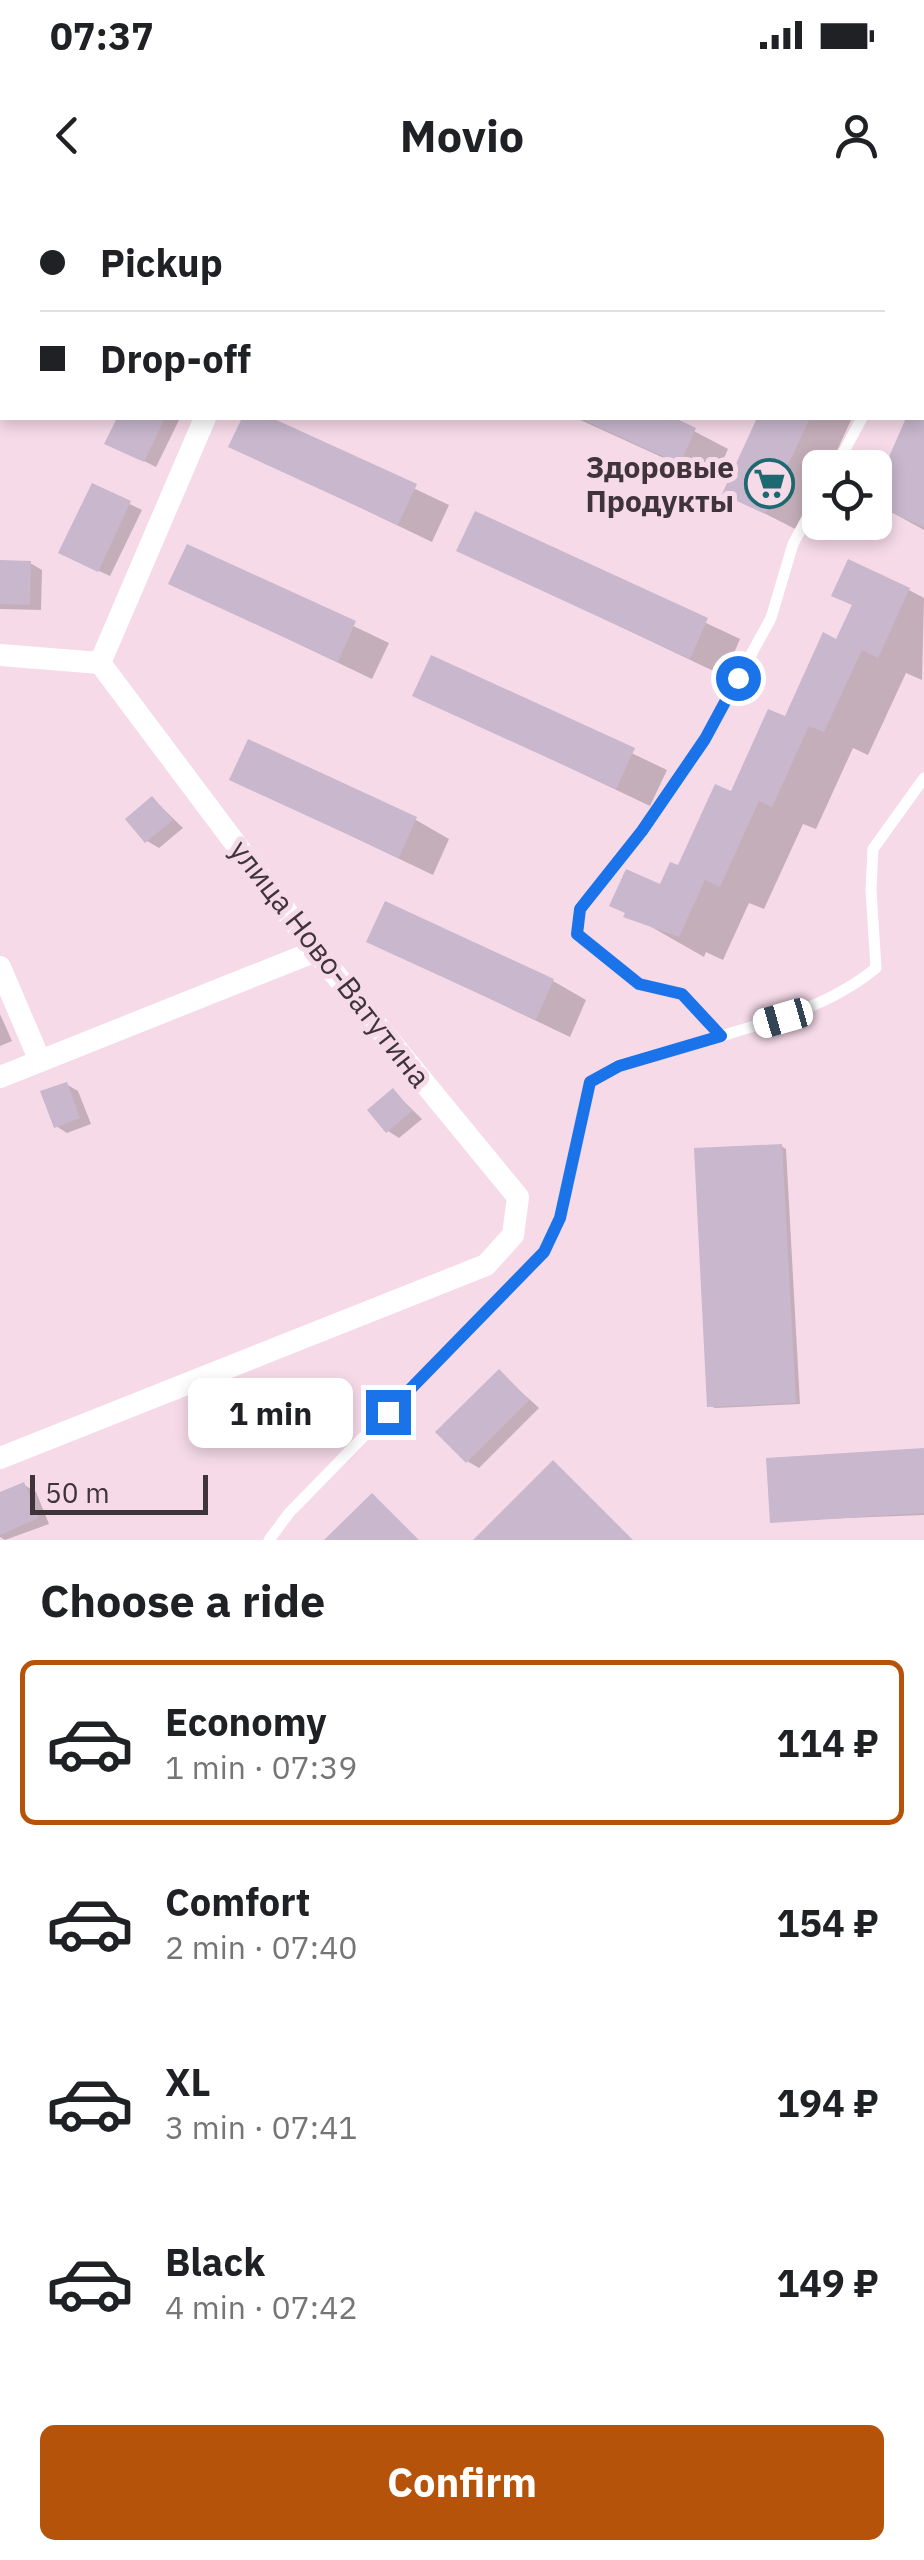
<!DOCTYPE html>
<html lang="en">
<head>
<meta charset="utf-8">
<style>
  body { margin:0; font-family:"IBM Plex Sans",sans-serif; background:#f6f6f6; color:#202124; height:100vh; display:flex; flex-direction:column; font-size:38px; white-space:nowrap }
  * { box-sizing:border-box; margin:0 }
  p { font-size:32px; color:#757577 }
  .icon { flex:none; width:55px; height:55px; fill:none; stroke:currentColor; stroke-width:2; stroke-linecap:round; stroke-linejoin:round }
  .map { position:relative; height:1340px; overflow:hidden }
  .side { display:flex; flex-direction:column; background:#fff; flex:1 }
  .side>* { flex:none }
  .guide { position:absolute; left:0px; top:0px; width:925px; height:220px; box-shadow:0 5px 15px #0003; display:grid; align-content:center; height:220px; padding:0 40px; background:#fff }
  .tools { position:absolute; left:802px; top:250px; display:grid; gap:20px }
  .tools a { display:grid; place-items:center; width:90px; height:90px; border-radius:15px; background:#fff; box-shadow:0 5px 15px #0003; font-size:50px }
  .scale { position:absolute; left:30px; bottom:25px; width:178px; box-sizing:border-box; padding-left:10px; border:5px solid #3f343a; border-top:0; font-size:28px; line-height:35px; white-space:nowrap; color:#3f343a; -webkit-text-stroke:8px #f6dae8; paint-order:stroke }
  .end { position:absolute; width:45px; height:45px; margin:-22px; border:12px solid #1a73e8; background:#fff; box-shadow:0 0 0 5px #fff }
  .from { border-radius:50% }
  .bubble { position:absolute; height:70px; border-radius:15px; background:#fff; box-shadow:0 5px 15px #0003; font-size:32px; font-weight:700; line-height:70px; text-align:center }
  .car { position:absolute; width:30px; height:60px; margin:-30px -15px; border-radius:12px; box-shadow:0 0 8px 2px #0007; background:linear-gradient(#fff 24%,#345 0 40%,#fff 0 76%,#345 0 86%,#fff 0) }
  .guide b { display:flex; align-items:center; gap:35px; height:95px; font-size:38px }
  .guide b+b { border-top:2px solid #e0e0e0 }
  .guide i { width:25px; height:25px; background:#202124 }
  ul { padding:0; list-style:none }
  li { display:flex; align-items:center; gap:30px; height:165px; margin:0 20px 15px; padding:0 20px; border:5px solid transparent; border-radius:15px }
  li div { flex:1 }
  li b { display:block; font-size:38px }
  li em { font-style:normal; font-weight:700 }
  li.on { border-color:#b45309 }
  li>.icon { width:90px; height:90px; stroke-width:1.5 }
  h2 { padding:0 40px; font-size:45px; line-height:120px }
  .cta { display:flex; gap:20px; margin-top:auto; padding:20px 40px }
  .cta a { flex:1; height:115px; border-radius:15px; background:#b45309; color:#fff; font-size:40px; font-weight:700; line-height:115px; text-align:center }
  .status { display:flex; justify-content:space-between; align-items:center; height:70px; padding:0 50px; background:#fff; direction:ltr }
  .status svg { height:28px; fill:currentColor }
  header { display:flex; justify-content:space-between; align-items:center; height:130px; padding:0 40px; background:#fff; font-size:45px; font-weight:700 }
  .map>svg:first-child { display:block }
</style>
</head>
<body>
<div class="status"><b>07:37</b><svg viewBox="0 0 49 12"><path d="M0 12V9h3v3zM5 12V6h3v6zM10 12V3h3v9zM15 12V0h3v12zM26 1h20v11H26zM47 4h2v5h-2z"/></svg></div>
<header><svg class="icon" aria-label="back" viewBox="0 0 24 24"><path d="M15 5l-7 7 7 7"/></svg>Movio<svg class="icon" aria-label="person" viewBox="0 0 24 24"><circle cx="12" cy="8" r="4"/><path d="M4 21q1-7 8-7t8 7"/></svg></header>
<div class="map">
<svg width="924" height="1340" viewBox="0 0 924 1340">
  <rect width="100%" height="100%" fill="#f6dae8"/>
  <g fill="#0003">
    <path d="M366 0H455L365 2Z"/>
    <path d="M798 0H902L906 2H803Z"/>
    <path d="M922 12 924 13V79L922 78Z"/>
    <rect x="0" y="133" width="2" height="47"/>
    <path d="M924 182V330L875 303 909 218H922Z"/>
    <path d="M119 218H180L156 267 108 243Z"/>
    <path d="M245 218H266L449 305 432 342 232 246Z"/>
    <path d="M576 218H669L728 249 714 281Z"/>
    <path d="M760 218H852L829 268H820V286L799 331 725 293Z"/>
    <path d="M93 286 142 310 110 376 73 359Z"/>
    <path d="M476 314 740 439 724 476 459 350Z"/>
    <path d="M188 347 389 443 372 479 171 383Z"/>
    <path d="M0 363H30L42 370 41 410 0 409Z"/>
    <path d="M909 390 924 398 922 480 906 473 868 555 853 548 816 629 803 624 764 709 749 703 723 760 706 752 704 757 613 705 661 687 679 668 838 442Z"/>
    <path d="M432 458 667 570 650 606 415 494Z"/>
    <path d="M232 579 416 620 449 639 433 675Z"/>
    <path d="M153 599 183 628 159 648 147 641Z"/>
    <path d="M369 741 553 781 586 800 570 837Z"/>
    <path d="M0 814 12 841 0 846Z"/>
    <path d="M66 884 78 891 91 924 67 933 56 926Z"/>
    <path d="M393 891 422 919 399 938 388 931Z"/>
    <path d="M781 946 786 949 800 1204 715 1208 709 1205Z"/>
    <path d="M499 1172 539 1208 479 1268 467 1261Z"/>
    <path d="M924 1250V1315L772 1321Z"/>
    <path d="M24 1285 36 1292 49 1324 5 1340 0 1337V1295Z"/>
  </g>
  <g fill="#c8b7cd">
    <path d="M117 218H165L144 262 104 244Z"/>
    <path d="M242 218H272L417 284 398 325 228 247Z"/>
    <path d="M579 218H675L696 228 680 264Z"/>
    <path d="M757 218H810L765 314 722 294Z"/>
    <path d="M906 218H924V327L875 305V289Z"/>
    <path d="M92 283 131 301 98 372 58 353Z"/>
    <path d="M475 311 708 418 690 459 456 351Z"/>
    <path d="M187 344 356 421 338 462 168 384Z"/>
    <path d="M848 359 910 388 878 458 862 450 824 532 809 526 772 607 759 601 720 687 705 680 679 737 623 717 625 713 609 706 626 669 660 684 670 662 678 665 715 584 731 591 768 509 785 516 823 432 836 439 852 405 831 396Z"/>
    <path d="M0 360 31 361 30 405 0 404Z"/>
    <path d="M431 455 635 548 616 589 412 496Z"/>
    <path d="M248 539 417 617 399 658 229 580Z"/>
    <path d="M152 596 173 620 145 643 125 619Z"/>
    <path d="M385 701 554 779 536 820 366 742Z"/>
    <path d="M67 882 80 918 54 928 40 891Z"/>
    <path d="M393 888 412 911 386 933 367 910Z"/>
    <path d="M782 944 796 1203 707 1207 694 948Z"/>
    <path d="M499 1169 529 1200 466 1263 435 1232Z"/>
    <path d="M924 1248V1313L770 1323 766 1258Z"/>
    <path d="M553 1260 633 1340H473Z"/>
    <path d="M24 1282 39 1318 0 1335V1292Z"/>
    <path d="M372 1293 419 1340H324Z"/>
  </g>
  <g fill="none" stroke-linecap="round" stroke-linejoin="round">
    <g stroke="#fff" stroke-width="11">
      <path d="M922 129 924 128"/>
      <path d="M835 268 862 218"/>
      <path d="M820 294 793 344 771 418 705 539 643 631 579 709 577 734 639 784 682 794 721 836C776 820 831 805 876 768L871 690 873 649 924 578"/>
      <path d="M269 1340 289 1313 544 1052 560 1018 590 882 619 865 721 836"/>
    </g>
    <g stroke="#fff" stroke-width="22">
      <path d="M297 2 298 0"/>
      <path d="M0 455 100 463"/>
      <path d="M100 463 205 218"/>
      <path d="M0 767 40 861"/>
      <path d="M0 877 316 751"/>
      <path d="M0 1258 486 1065 513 1035 518 997 316 751 100 463"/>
    </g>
  </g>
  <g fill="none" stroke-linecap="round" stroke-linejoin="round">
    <path stroke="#1a73e8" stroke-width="12" d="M388 1212 544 1052 560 1018 590 882 619 866 721 836 682 794 639 784 577 734 580 709 642 631 705 539 738 478"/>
  </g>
  <defs>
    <symbol id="supermarket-ring" viewBox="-11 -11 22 22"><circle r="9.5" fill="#f6dae8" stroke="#1e6971" stroke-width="1.5"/><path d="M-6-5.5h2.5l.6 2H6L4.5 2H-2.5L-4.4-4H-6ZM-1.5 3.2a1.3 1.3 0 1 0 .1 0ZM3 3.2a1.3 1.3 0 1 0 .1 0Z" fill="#1e6971"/></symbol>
  </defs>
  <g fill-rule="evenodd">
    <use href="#supermarket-ring" x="742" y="256" width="55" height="55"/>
  </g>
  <g text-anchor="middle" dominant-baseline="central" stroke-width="10" stroke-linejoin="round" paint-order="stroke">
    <g font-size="30" font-weight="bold" fill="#3f343a" stroke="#f6dae8" text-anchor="end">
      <text x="734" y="266">Здоровые<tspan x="734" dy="34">Продукты</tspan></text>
    </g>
    <g font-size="30" fill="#3f343a" stroke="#f6dae8">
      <text transform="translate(331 763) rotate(52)">улица Ново-Ватутина</text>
    </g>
  </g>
</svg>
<div class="tools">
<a><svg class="icon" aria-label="locate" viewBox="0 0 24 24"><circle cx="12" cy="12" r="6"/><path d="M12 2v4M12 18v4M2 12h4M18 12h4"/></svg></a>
</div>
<div class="scale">50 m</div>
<i class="end from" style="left:738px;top:478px"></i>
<i class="end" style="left:388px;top:1212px"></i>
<div class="bubble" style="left:188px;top:1178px;width:165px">1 min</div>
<i class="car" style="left:783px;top:818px;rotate:254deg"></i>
<div class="guide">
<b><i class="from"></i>Pickup</b>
<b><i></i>Drop-off</b>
</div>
</div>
<section class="side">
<h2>Choose a ride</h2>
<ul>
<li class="on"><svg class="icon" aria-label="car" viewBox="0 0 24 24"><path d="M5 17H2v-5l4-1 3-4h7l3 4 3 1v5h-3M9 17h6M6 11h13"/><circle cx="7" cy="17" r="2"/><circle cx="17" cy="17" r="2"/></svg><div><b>Economy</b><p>1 min · 07:39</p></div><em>114 ₽</em></li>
<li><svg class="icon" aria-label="car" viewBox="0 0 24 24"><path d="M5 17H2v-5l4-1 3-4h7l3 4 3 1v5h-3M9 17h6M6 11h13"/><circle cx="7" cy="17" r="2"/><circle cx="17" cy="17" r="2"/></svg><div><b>Comfort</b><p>2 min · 07:40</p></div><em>154 ₽</em></li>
<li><svg class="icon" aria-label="car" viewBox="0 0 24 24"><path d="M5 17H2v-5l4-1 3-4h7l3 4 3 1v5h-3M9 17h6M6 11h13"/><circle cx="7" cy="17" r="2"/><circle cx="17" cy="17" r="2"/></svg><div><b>XL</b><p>3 min · 07:41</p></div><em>194 ₽</em></li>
<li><svg class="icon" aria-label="car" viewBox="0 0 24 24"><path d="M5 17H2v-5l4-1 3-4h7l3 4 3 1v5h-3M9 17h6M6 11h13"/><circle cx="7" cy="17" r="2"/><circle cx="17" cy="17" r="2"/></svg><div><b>Black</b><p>4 min · 07:42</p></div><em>149 ₽</em></li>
</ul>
<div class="cta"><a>Confirm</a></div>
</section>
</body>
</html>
